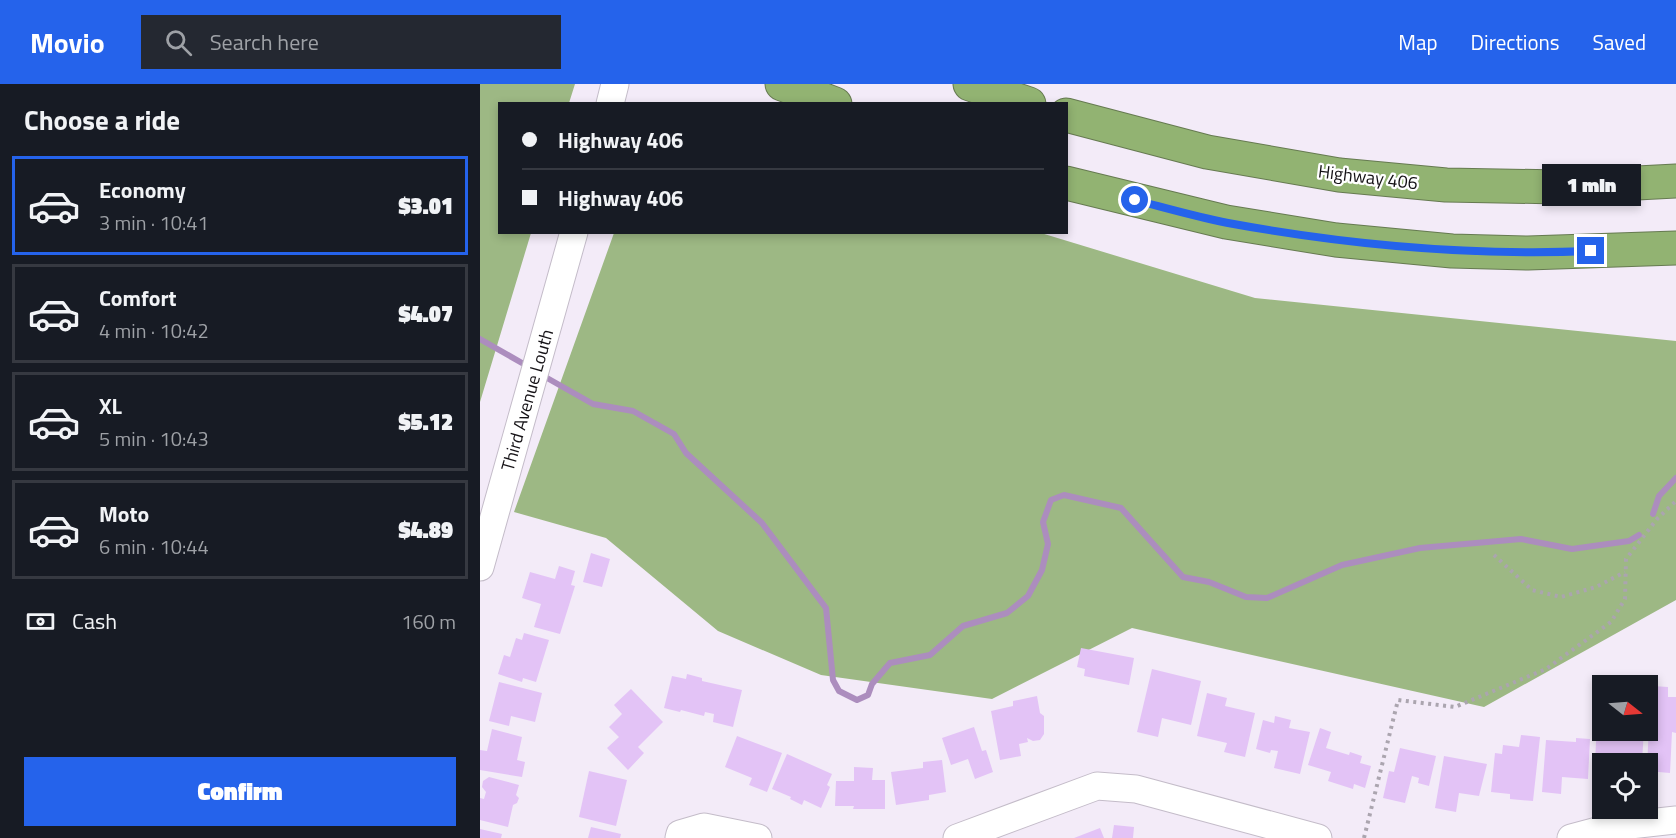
<!DOCTYPE html>
<html lang="en">
<head>
<meta charset="utf-8">
<style>
  body { margin:0; font-family:"Titillium Web",sans-serif; background:#242831; color:#f1f3f6; height:100vh; display:flex; flex-direction:column; font-size:22px; white-space:nowrap }
  * { box-sizing:border-box; margin:0 }
  p { font-size:20px; color:#9ea1a6 }
  .icon { flex:none; width:33px; height:33px; fill:none; stroke:currentColor; stroke-width:2; stroke-linecap:round; stroke-linejoin:round }
  .map { position:relative; flex:1; overflow:hidden }
  .panel { display:flex; flex-direction:column; background:#171b24; width:480px }
  .panel>* { flex:none }
  .guide { position:absolute; left:18px; top:18px; width:570px; height:132px; border-radius:0px; box-shadow:0 3px 9px #0003; display:grid; align-content:center; height:132px; padding:0 24px; background:#171b24 }
  .needle { width:39px; rotate:107deg }
  .tools { position:absolute; left:1112px; top:591px; display:grid; gap:12px }
  .tools a { display:grid; place-items:center; width:66px; height:66px; border-radius:0px; background:#171b24; box-shadow:0 3px 9px #0003; font-size:30px }
  .end { position:absolute; width:27px; height:27px; margin:-14px; border:8px solid #2563eb; background:#fff; box-shadow:0 0 0 3px #fff }
  .from { border-radius:50% }
  .bubble { position:absolute; height:42px; border-radius:0px; background:#171b24; box-shadow:0 3px 9px #0003; font-size:20px; font-weight:800; line-height:42px; text-align:center }
  .guide b { display:flex; align-items:center; gap:21px; height:57px; font-size:22px }
  .guide b+b { border-top:2px solid #363941 }
  .guide i { width:15px; height:15px; background:#f1f3f6 }
  ul { padding:0; list-style:none }
  li { display:flex; align-items:center; gap:18px; height:99px; margin:0 12px 9px; padding:0 12px; border:3px solid #363941; border-radius:0px }
  li div { flex:1 }
  li b { display:block; font-size:22px }
  li em { font-style:normal; font-weight:800 }
  li.active { border-color:#2563eb }
  li>.icon { width:54px; height:54px; stroke-width:1.5 }
  h2 { padding:0 24px; font-size:27px; line-height:72px }
  .pay { display:flex; align-items:center; gap:15px; height:66px; padding:0 24px; font-size:22px }
  .pay p { margin-inline-start:auto }
  .primary-button { display:flex; gap:12px; margin-top:auto; padding:12px 24px }
  .primary-button a { flex:1; height:69px; border-radius:0px; background:#2563eb; color:#fff; font-size:24px; font-weight:800; line-height:69px; text-align:center }
  header { display:flex; align-items:center; gap:36px; box-sizing:border-box; height:84px; padding:0 30px; background:#2563eb; color:#fff }
  header strong { font-size:28px }
  nav { display:flex; gap:33px; margin-inline-start:auto; font-size:21px }
  .search { width:420px; height:54px; background:#242831; display:flex; align-items:center; gap:15px; box-sizing:border-box; padding:0 21px; border-radius:0px; color:#9ea1a6; font-size:22px }
  main { display:flex; flex:1; min-height:0 }
  .map>svg:first-child { display:block }
</style>
</head>
<body>
<header>
<strong>Movio</strong>
<div class="search"><svg class="icon" aria-label="search" viewBox="0 0 24 24"><circle cx="10" cy="10" r="6"/><path d="M15 15l6 6"/></svg>Search here</div>
<nav><a>Map</a><a>Directions</a><a>Saved</a></nav>
</header>
<main>
<section class="panel">
<h2>Choose a ride</h2>
<ul>
<li class="active"><svg class="icon" aria-label="car" viewBox="0 0 24 24"><path d="M5 17H2v-5l4-1 3-4h7l3 4 3 1v5h-3M9 17h6M6 11h13"/><circle cx="7" cy="17" r="2"/><circle cx="17" cy="17" r="2"/></svg><div><b>Economy</b><p>3 min · 10:41</p></div><em>$3.01</em></li>
<li><svg class="icon" aria-label="car" viewBox="0 0 24 24"><path d="M5 17H2v-5l4-1 3-4h7l3 4 3 1v5h-3M9 17h6M6 11h13"/><circle cx="7" cy="17" r="2"/><circle cx="17" cy="17" r="2"/></svg><div><b>Comfort</b><p>4 min · 10:42</p></div><em>$4.07</em></li>
<li><svg class="icon" aria-label="car" viewBox="0 0 24 24"><path d="M5 17H2v-5l4-1 3-4h7l3 4 3 1v5h-3M9 17h6M6 11h13"/><circle cx="7" cy="17" r="2"/><circle cx="17" cy="17" r="2"/></svg><div><b>XL</b><p>5 min · 10:43</p></div><em>$5.12</em></li>
<li><svg class="icon" aria-label="car" viewBox="0 0 24 24"><path d="M5 17H2v-5l4-1 3-4h7l3 4 3 1v5h-3M9 17h6M6 11h13"/><circle cx="7" cy="17" r="2"/><circle cx="17" cy="17" r="2"/></svg><div><b>Moto</b><p>6 min · 10:44</p></div><em>$4.89</em></li>
</ul>
<div class="pay"><svg class="icon" aria-label="cash" viewBox="0 0 24 24"><path d="M3 7h18v10H3z"/><circle cx="12" cy="12" r="2"/></svg>Cash<p>160 m</p></div>
<div class="primary-button"><a>Confirm</a></div>
</section>
<div class="map">
<svg width="1196" height="754" viewBox="0 0 1196 754">
  <rect width="100%" height="100%" fill="#f3ebf8"/>
  <g fill="#9db884">
    <path d="M0 0H95L89 19 20 20V148L51 149 0 318Z"/>
    <path d="M134 149H561L775 214 1196 257V516L1004 623 652 544 512 615 341 591 238 547 126 454 34 428Z"/>
  </g>
  <g fill="none" stroke-linecap="round" stroke-linejoin="round">
    <g stroke="#ac8dbe" stroke-width="6">
      <path d="M0 255 49 283"/>
      <path d="M60 290 113 320 153 327 194 350 206 369 282 439 346 524 353 596 359 607 377 616 388 611 392 600 410 579 450 571 483 542 527 529 548 512 562 486 568 460 563 438 571 416 584 411 641 424 703 493 729 498 766 513 787 514 862 481 940 464 1041 455 1092 465 1149 457 1159 451"/>
      <path d="M1173 430 1179 412 1196 394"/>
    </g>
  </g>
  <g fill="#e3c3f6">
    <path d="M111 469 130 475 122 503 103 498Z"/>
    <path d="M79 482 95 487 91 501 95 502 80 550 54 543 61 520 42 514 50 488 75 495Z"/>
    <path d="M44 549 69 556 56 598 43 594 42 598 18 590 24 571 30 573 36 554 42 556Z"/>
    <path d="M601 564 654 574 649 601 604 592 605 585 597 583Z"/>
    <path d="M672 585 721 597 711 641 682 634 678 653 657 648Z"/>
    <path d="M207 590 222 594V597L262 606 253 643 233 638 234 630 225 628 224 632 201 626 200 628 184 624 192 592 206 595Z"/>
    <path d="M19 598 62 609 55 638 31 632 29 642 9 637Z"/>
    <path d="M1173 602 1188 603V613H1196V649L1192 648 1190 689 1167 687 1170 614H1172Z"/>
    <path d="M151 605 183 638 158 663 164 669 148 686 127 664 139 653 129 643 142 630 134 621Z"/>
    <path d="M727 609 747 614 745 622 775 629 765 673 744 668 747 659 717 652Z"/>
    <path d="M557 612 560 629 564 632V650L560 656 553 657 547 654 548 658 539 660 541 672 520 676 511 627 533 622V617Z"/>
    <path d="M1118 620 1122 621V646H1164L1162 677 1137 675V680H1122V699L1114 698Z"/>
    <path d="M795 632 811 636 809 644 830 648 820 690 794 684 798 667 791 666 790 669 776 665 783 636 794 639Z"/>
    <path d="M494 643 502 667 506 666 513 688 495 695 488 675 471 681 462 654Z"/>
    <path d="M840 644 851 648 846 664 869 671 870 668 882 672 880 679 891 682 885 704 874 700 873 705 848 697 851 688 828 681Z"/>
    <path d="M12 645 42 653 37 676 45 678 42 693 0 686V666L7 667Z"/>
    <path d="M1041 651 1060 653 1053 717 1030 715V710L1011 708 1015 669 1022 670 1023 661 1039 663Z"/>
    <path d="M257 652 302 669 287 708 269 701 272 694 245 683Z"/>
    <path d="M1096 654 1110 655 1108 695 1082 693 1081 710 1062 708 1066 656 1096 658Z"/>
    <path d="M920 664 956 672 949 702 938 699 939 694 932 692 925 719 903 714 909 687 914 688Z"/>
    <path d="M307 670 352 690 347 701 350 703 341 724 324 716 322 721 310 715 311 713 292 705Z"/>
    <path d="M964 672 1007 680 999 712 979 709 976 728 955 724Z"/>
    <path d="M462 676 466 708 449 711V716L416 721 411 688 443 684V678Z"/>
    <path d="M374 683 393 684 392 696H405V725H373L374 722H355L356 697H374Z"/>
    <path d="M109 687 147 696 136 742 99 733Z"/>
    <path d="M9 693 39 701 36 711 39 714 37 719 33 721 28 743 0 736V714L4 715 6 708 2 703 3 697Z"/>
    <path d="M634 741 654 743 653 754H632Z"/>
    <path d="M111 743 141 750 140 754H108Z"/>
    <path d="M620 744 624 754H594Z"/>
    <path d="M0 745 22 750 21 754H0Z"/>
  </g>
  <g fill="none" stroke-linecap="round" stroke-linejoin="round">
    <defs>
      <g id="minor">
        <path d="M130 20 135 0"/>
        <path d="M0 483 94 148"/>
        <path d="M199 754 200 750 224 743 278 754"/>
        <path d="M477 754 617 702 656 705 838 754"/>
        <path d="M1091 754 1132 743 1196 736"/>
      </g>
      <g id="highway">
        <path d="M302 0 355 20"/>
        <path d="M490 0 549 20"/>
        <path d="M586 31 727 68 859 91 966 101 1080 103 1196 97"/>
        <path d="M586 99 746 138 856 156 972 167 1048 169 1196 164"/>
      </g>
    </defs>
    <use href="#minor" stroke="#c4bcc9" stroke-width="29"/>
    <use href="#highway" stroke="#667a51" stroke-width="35"/>
    <g stroke="#aba5af" stroke-width="4" stroke-dasharray="3 4.5" stroke-linecap="butt">
      <path d="M1014 471 1052 506 1081 513 1116 503 1145 488"/>
      <path d="M884 754 918 616 975 623 1066 585 1131 538 1145 515 1146 475 1177 435 1196 417"/>
    </g>
    <use href="#minor" stroke="#fff" stroke-width="27"/>
    <use href="#highway" stroke="#92b372" stroke-width="33"/>
  </g>
  <g fill="none" stroke-linecap="round" stroke-linejoin="round">
    <path stroke="#2563eb" stroke-width="8" d="M655 116C686 124 717 133 748 139 868 161 988 172 1111 167"/>
  </g>
  <g text-anchor="middle" dominant-baseline="central" stroke-width="4.5" stroke-linejoin="round" paint-order="stroke">
    <g font-size="18" fill="#141115" stroke="#fff">
      <text transform="translate(888 93) rotate(7)">Highway 406</text>
      <text transform="translate(47 316) rotate(-74)">Third Avenue Louth</text>
    </g>
  </g>
</svg>
<div class="tools">
<a><svg class="needle" viewBox="-14 -14 28 28"><path d="M0-13l5 13h-10z" fill="#e53935"/><path d="M0 13l5-13h-10z" fill="#9ea1a6"/></svg></a>
<a><svg class="icon" aria-label="locate" viewBox="0 0 24 24"><circle cx="12" cy="12" r="6"/><path d="M12 2v4M12 18v4M2 12h4M18 12h4"/></svg></a>
</div>
<i class="end from" style="left:655px;top:116px"></i>
<i class="end" style="left:1111px;top:167px"></i>
<div class="bubble" style="left:1062px;top:80px;width:99px">1 min</div>
<div class="guide">
<b><i class="from"></i>Highway 406</b>
<b><i></i>Highway 406</b>
</div>
</div>
</main>
</body>
</html>
